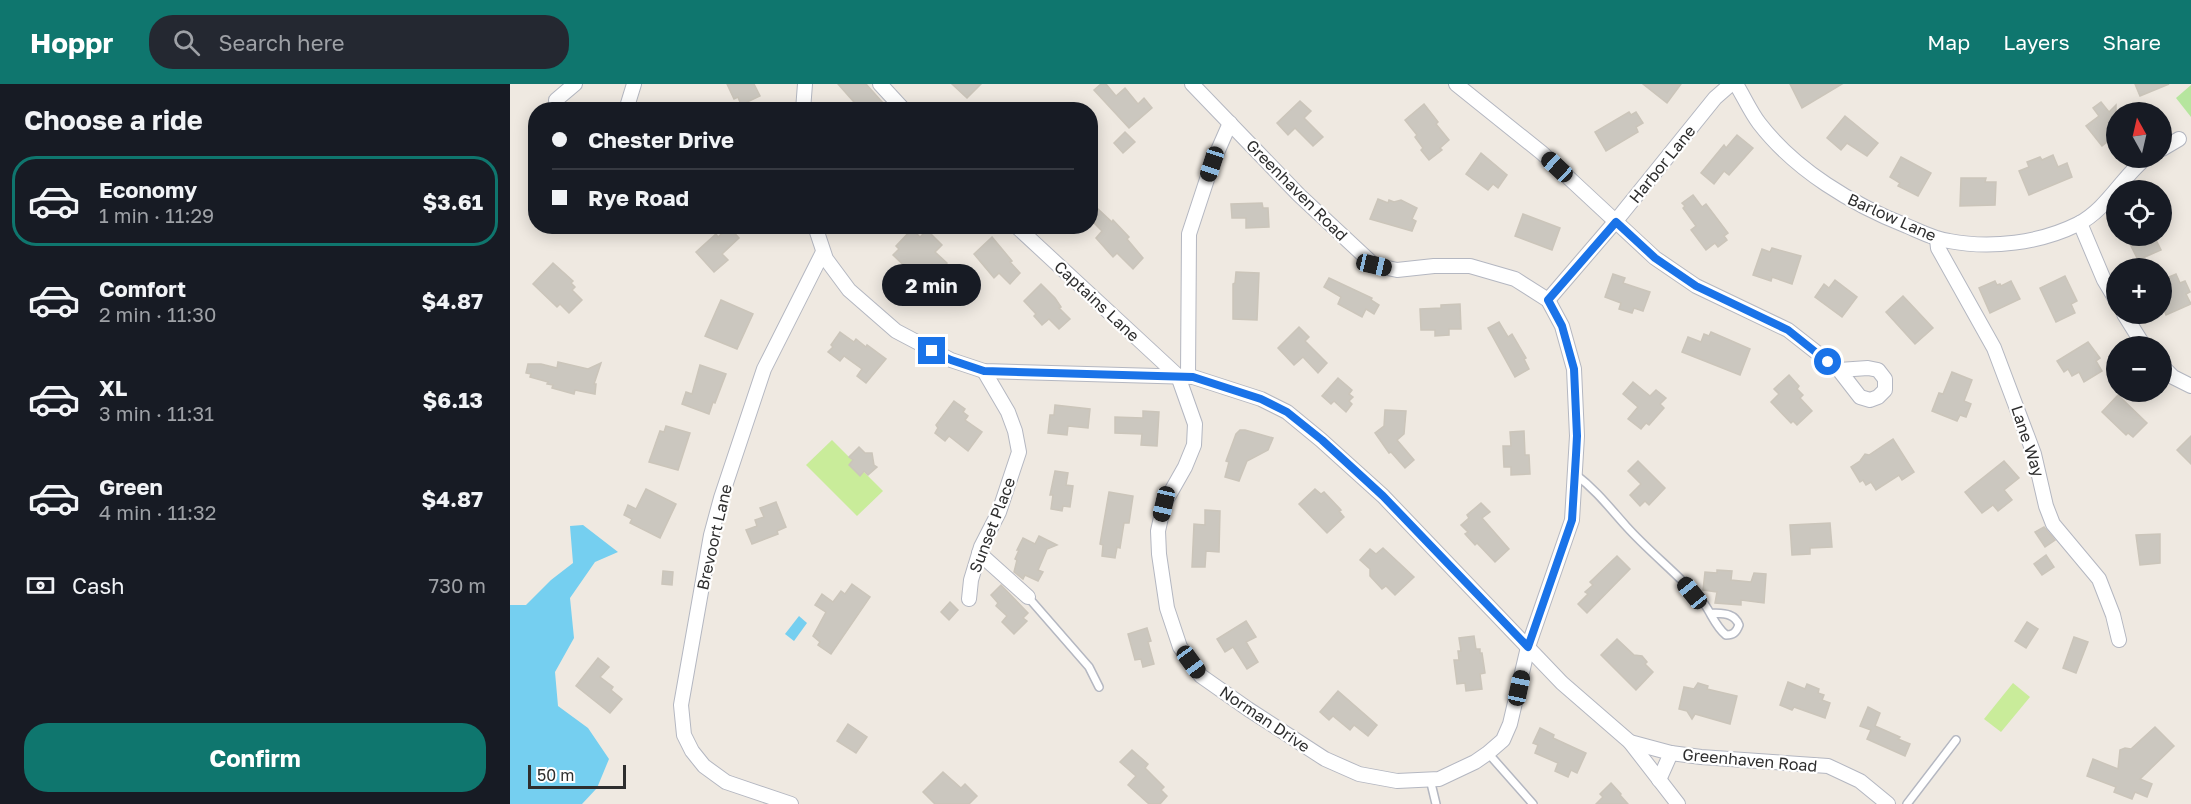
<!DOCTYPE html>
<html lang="en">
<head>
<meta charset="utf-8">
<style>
  body { margin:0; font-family:"Golos Text",sans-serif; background:#242831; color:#f1f3f6; height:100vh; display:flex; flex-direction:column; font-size:22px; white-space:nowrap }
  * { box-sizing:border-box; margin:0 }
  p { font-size:20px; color:#9ea1a6 }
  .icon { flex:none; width:33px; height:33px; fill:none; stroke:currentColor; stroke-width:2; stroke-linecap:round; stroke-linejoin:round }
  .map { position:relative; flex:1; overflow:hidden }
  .details { display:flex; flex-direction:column; background:#171b24; width:510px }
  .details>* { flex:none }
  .guide { position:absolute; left:18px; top:18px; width:570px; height:132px; border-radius:24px; box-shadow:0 3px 15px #0003; display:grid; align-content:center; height:132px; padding:0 24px; background:#171b24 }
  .needle { width:39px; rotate:352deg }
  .controls { position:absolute; left:1596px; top:18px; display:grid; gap:12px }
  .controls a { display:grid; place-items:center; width:66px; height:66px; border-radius:50%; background:#171b24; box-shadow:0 3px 15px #0003; font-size:30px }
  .scale { position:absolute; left:18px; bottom:15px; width:98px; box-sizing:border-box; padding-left:6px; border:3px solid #2e2e2e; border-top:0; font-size:16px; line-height:21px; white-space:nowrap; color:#2e2e2e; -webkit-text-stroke:4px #fff; paint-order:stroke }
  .end { position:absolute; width:27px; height:27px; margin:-14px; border:8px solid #1a73e8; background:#fff; box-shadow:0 0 0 3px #fff }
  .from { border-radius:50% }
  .bubble { position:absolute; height:42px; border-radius:21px; background:#171b24; box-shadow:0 3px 15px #0003; font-size:20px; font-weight:700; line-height:42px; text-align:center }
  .car { position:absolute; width:18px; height:36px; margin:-18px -9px; border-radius:8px; box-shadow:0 0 4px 2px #0007; background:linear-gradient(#222 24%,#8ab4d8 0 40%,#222 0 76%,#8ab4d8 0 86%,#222 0) }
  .guide b { display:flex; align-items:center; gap:21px; height:57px; font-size:22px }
  .guide b+b { border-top:2px solid #363941 }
  .guide i { width:15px; height:15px; background:#f1f3f6 }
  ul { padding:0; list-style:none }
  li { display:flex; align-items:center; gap:18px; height:90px; margin:0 12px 9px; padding:0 12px; border:3px solid transparent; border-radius:24px }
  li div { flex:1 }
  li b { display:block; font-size:22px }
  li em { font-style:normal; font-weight:700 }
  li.current { border-color:#0f766e }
  li>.icon { width:54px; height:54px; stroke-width:1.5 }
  h2 { padding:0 24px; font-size:27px; line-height:72px }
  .pay { display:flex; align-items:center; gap:15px; height:66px; padding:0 24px; font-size:22px }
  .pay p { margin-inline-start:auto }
  .cta { display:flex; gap:12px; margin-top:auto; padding:12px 24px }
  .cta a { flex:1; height:69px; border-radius:24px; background:#0f766e; color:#fff; font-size:24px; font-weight:700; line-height:69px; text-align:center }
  header { display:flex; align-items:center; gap:36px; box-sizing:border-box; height:84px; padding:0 30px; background:#0f766e; color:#fff }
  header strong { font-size:28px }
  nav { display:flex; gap:33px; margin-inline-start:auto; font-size:21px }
  .search { width:420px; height:54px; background:#242831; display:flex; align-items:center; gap:15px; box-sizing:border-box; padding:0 21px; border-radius:24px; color:#9ea1a6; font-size:22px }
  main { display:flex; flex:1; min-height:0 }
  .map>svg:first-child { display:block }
</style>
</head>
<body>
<header>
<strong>Hoppr</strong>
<div class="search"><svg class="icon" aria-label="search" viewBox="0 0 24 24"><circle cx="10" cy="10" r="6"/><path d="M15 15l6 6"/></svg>Search here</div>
<nav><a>Map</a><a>Layers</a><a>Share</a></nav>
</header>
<main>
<section class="details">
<h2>Choose a ride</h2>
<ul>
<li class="current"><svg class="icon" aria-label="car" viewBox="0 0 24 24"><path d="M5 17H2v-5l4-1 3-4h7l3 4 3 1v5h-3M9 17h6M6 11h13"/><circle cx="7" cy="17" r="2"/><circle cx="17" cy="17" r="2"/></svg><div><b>Economy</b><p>1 min · 11:29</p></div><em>$3.61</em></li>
<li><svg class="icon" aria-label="car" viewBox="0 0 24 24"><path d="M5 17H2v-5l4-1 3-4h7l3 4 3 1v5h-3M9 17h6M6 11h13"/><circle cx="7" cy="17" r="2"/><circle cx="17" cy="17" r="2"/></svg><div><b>Comfort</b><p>2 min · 11:30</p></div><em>$4.87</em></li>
<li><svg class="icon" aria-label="car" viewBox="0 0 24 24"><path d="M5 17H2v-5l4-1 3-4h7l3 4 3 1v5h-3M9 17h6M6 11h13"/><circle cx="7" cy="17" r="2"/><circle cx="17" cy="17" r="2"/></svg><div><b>XL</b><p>3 min · 11:31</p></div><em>$6.13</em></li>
<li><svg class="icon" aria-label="car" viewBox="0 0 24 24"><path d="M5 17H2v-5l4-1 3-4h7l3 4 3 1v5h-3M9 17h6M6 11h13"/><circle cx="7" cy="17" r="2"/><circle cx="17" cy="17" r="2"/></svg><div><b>Green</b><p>4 min · 11:32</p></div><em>$4.87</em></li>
</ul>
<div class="pay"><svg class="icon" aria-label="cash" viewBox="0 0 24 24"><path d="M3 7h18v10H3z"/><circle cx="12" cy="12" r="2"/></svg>Cash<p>730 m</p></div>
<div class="cta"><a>Confirm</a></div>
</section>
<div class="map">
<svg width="1681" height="720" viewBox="0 0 1681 720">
  <rect width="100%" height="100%" fill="#efe9e1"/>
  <path fill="#b6e59e" d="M1681 1V33L1666 14Z"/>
  <g fill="#c9ec9a">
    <path d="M322 356 373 407 347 432 296 381Z"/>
    <path d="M1503 599 1520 613 1491 648 1474 635Z"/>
  </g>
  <g fill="#75cff0">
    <path d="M73 441 108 468 85 478 60 514 64 554 45 588 48 622 78 644 99 675 87 704 72 720H0V521H16L41 496 63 479 60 442Z"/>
    <path d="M289 532 297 539 284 557 275 550Z"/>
  </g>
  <g fill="#cbc7bf" stroke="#cbc5ba" stroke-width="1.5">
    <path d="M217 0H244L250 12 231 21 228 13 224 15Z"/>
    <path d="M328 0H356L373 19 366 26H351Z"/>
    <path d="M442 0H471L457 14Z"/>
    <path d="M591 0H596L606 12 615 4 628 20 634 14 642 24 619 44 584 6Z"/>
    <path d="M1133 0H1171L1157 19Z"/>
    <path d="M1280 0H1332L1292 24Z"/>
    <path d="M1625 0H1659L1630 12Z"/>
    <path d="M790 17 801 27 794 34 813 53 803 62 785 44 778 51 767 39Z"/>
    <path d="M1591 18 1599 28 1606 21V51L1592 62 1576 42 1589 32 1583 24Z"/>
    <path d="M914 20 928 38 926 40 939 56 930 64 932 66 919 76 911 66 913 64 905 53 907 51 895 36Z"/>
    <path d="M1119 28 1121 31 1126 28 1133 39 1126 43 1128 48 1096 67 1085 48Z"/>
    <path d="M1335 32 1368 59 1357 72 1337 59 1331 66 1317 54Z"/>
    <path d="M615 48 625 58 613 69 604 59Z"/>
    <path d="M1227 51 1243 64 1219 91 1214 87 1204 100 1191 89 1214 61 1216 64Z"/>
    <path d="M971 69 997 91 988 104 983 100 978 106 956 90Z"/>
    <path d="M1543 71 1548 83 1557 79 1562 93 1519 111 1509 87 1519 83 1517 78 1530 73 1532 76Z"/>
    <path d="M1391 73 1421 89 1408 112 1388 102 1390 99 1380 93Z"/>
    <path d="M1451 94H1476L1475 98H1486L1485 121 1450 122Z"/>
    <path d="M1183 111 1192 123 1196 120 1218 149 1214 152 1217 156 1208 163 1205 159 1196 166 1181 146 1186 142 1173 124 1175 122 1172 119Z"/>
    <path d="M868 115 878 119 879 116 884 118 891 116 907 124 902 135 906 137 902 147 860 135Z"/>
    <path d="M752 119 753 124H758L759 143 736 144V134H722L721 120Z"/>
    <path d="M588 125 602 138 603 136 619 153 617 155 633 174 623 185 607 169 603 173 586 154 592 147 580 135V132Z"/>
    <path d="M1013 130 1050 144 1042 166 1005 152Z"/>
    <path d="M219 143 229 154 212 170 218 176 204 188 186 168 206 150 208 153Z"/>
    <path d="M402 145 410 153 417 146 432 161 425 168 437 179 430 187 422 180 408 195 383 171 389 165 386 162Z"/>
    <path d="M1620 152H1644L1651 166 1628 176 1619 158 1622 156Z"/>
    <path d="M482 153 502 177 500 178 510 189 500 200 489 189 484 194 464 170Z"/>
    <path d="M1262 164 1291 172 1282 200 1262 193 1261 197 1243 191 1252 165 1260 168Z"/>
    <path d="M43 179 63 197 61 199 65 203 62 206 72 216 59 229 50 220 47 223 23 200Z"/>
    <path d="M726 188 749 189 747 236 723 235V200L725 199Z"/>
    <path d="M1103 190 1115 194 1113 199 1140 208 1133 227 1124 224 1122 229 1109 225 1111 219 1095 213Z"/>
    <path d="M1666 190 1670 199 1675 197 1680 208 1676 210 1681 220 1656 231 1652 220V196Z"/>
    <path d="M1555 192 1567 217 1561 220 1565 229 1546 238 1530 204Z"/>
    <path d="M819 194 862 214 861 216 869 221 864 230 856 225 852 233 828 220 831 213 814 203Z"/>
    <path d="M1325 196 1347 213 1332 233 1305 213 1314 200 1319 204Z"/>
    <path d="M1485 197 1487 201 1490 200 1491 202 1501 197 1510 215 1480 229 1469 204Z"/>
    <path d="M531 200 545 214 551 223 549 224 560 235 549 245 539 235 532 241 524 232 526 230 514 217Z"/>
    <path d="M1393 212 1423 244 1405 260 1376 228Z"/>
    <path d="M211 216 243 230 227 265 195 252Z"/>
    <path d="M950 220 951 245H939V251L925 252V246H911L910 225 931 224V221Z"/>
    <path d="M989 238 998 253 1002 250 1016 274 1014 275 1019 285 1005 293 978 244Z"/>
    <path d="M789 243 799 253 795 257 817 279 808 289 793 273 784 281 768 264Z"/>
    <path d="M330 248 344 258 346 255 356 263 357 261 376 275 356 299 347 292 352 285 334 272 330 277 318 268 323 263 321 261Z"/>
    <path d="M1201 248 1240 265 1230 291 1172 268 1178 253 1191 258 1194 250 1199 252Z"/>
    <path d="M1578 258 1590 274 1586 277 1592 287 1574 298 1569 288 1562 292 1558 285 1554 288 1547 277Z"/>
    <path d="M48 278 78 285 91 279 84 300H86L85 310 65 306 64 310 42 304 43 301 37 300 38 298 20 293 21 290 16 289 18 280H31L47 284Z"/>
    <path d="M190 281 216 290 205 319 203 318 199 330 172 320 176 308 182 310Z"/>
    <path d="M1442 288 1462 296 1454 317 1461 320 1456 333 1450 331 1447 337 1422 327 1429 309 1433 310Z"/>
    <path d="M1279 291 1289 302 1287 305 1293 311 1290 314 1302 327 1287 341 1283 337 1281 339 1261 318 1269 310 1264 305Z"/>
    <path d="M828 294 842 306 839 310 843 313 839 317 842 320 836 328 824 317 821 320 812 312Z"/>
    <path d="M1123 298 1140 312 1146 306 1156 314 1150 320 1154 324 1139 341 1136 339 1131 345 1118 335 1128 323 1113 310Z"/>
    <path d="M1608 311 1637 339 1623 353 1618 349 1616 351 1592 328Z"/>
    <path d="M444 317 455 325 453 328 458 332 455 336 472 348 458 367 439 352 435 357 425 349 428 344 426 341Z"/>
    <path d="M545 321 580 325 578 344 558 342 557 351 538 349 540 331H544Z"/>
    <path d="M875 326 896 327 894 350 887 356 904 376 895 384 881 368 879 369 865 349 874 342Z"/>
    <path d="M633 327 649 328 647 362 631 361 632 350 605 349V333L633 334Z"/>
    <path d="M156 342 180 349 168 386 139 378 150 347 154 348Z"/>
    <path d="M730 346H735L763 354 758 366 737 377 729 397 715 393 719 378 716 377 726 350Z"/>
    <path d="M1014 347 1015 371H1019L1020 390 1001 391V383H994L993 362H1001L1000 348Z"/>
    <path d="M1681 352V380L1667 366Z"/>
    <path d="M1383 355 1404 388 1392 396 1389 391 1366 406 1361 398 1356 401 1353 396 1350 398 1341 383 1350 377 1355 370 1359 371Z"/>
    <path d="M349 363 355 369H362L364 381 367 383 358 391 354 387 350 392 339 381 343 376 339 373Z"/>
    <path d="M1128 377 1155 404 1139 421 1135 417 1130 422 1120 411 1131 400 1118 387Z"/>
    <path d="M1494 377 1509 394 1494 406 1502 416 1488 427 1483 421 1472 429 1455 408Z"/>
    <path d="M545 387 558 389 556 401 563 402 560 423 553 422 552 427 541 425 543 411H540Z"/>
    <path d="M136 405 166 420 150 454 120 439 122 435 114 431 118 421 126 425Z"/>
    <path d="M805 405 811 410 814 408 831 426 829 427 834 433 817 449 789 420Z"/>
    <path d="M599 408 623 412 619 439H614L610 464 607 463 605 474 592 472 593 461 590 460Z"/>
    <path d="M266 418 276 443 267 447 268 450 242 460 236 446 247 442 245 436 254 433 250 424Z"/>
    <path d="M971 419 980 428 972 434 999 465 985 478 967 459 965 461 955 450 958 448 951 441 959 434 957 431Z"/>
    <path d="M695 426 710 427 709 468 696 467 695 483H682L684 440 695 441Z"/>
    <path d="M1320 439 1322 463 1300 464V470L1282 471 1280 441Z"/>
    <path d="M1534 443 1545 456 1535 463 1525 448Z"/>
    <path d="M1650 450V479L1630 481 1626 451Z"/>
    <path d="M529 452 547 461 537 465 528 486 533 488 528 497 515 491 513 495 504 488 507 476 505 475 509 466H507L513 454 525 460Z"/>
    <path d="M873 464 904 493 885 511 876 502 872 505 860 492V485L850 476 860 465 866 470Z"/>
    <path d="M1536 471 1544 483 1532 491 1524 480Z"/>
    <path d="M1107 472 1120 485 1077 529 1068 520 1078 510 1075 508 1083 501 1080 498Z"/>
    <path d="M1207 486 1222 487 1221 496 1241 498 1244 489 1256 490 1254 519 1231 516V521L1205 519 1207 508 1193 506 1195 488 1207 489Z"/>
    <path d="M153 487 163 488 162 501 152 500Z"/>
    <path d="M342 500 360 513 321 570 308 561 310 558 303 552 316 528 305 521 312 510 323 518 331 507 335 510Z"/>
    <path d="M491 501 518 529 513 534 517 537 504 550 492 538 497 532 486 522 488 519 481 511Z"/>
    <path d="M440 518 448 526 439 536 431 528Z"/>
    <path d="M736 537 746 553 736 558 748 578 737 585 723 563 715 568 707 555Z"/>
    <path d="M1517 538 1528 545 1516 564 1505 557Z"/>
    <path d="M637 544 641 557 638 558 644 580 633 583 631 575 625 576 618 550Z"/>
    <path d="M964 552 966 565H970V569H972L975 589 970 590 972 605 956 607 955 599 947 600 944 576H949L948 567H951L949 554Z"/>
    <path d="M1564 553 1578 558 1566 589 1553 584Z"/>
    <path d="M1107 555 1124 571 1132 572 1137 578 1135 580 1143 588 1126 606 1091 571Z"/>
    <path d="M88 574 99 583 90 593 103 603 101 606 112 615 100 629 66 602Z"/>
    <path d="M1278 598 1295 605 1297 600 1309 605 1308 609 1314 611 1312 616 1320 619 1315 634 1284 623 1282 626 1270 621Z"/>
    <path d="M1188 599 1198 602 1197 605 1227 612 1220 640 1185 630 1182 635 1177 627 1169 625 1174 603 1184 605Z"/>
    <path d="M828 607 867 641 858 652 844 641 840 646 823 632 819 636 810 628Z"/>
    <path d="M1358 623 1370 629 1365 642 1390 653 1388 655 1400 660 1395 672 1357 655 1361 646 1350 642Z"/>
    <path d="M338 640 357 653 346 669 327 657Z"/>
    <path d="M1645 643 1664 662 1630 695 1642 700 1637 713 1625 708 1622 715 1604 708 1606 703 1577 692 1583 675 1608 685 1610 666 1615 664 1621 665Z"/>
    <path d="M1030 644 1044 651 1043 654 1076 669 1067 689 1061 686 1058 693 1045 687 1048 679 1025 669 1028 661 1023 659Z"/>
    <path d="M622 666 638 680 635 684 654 703 651 706 657 712 650 720H639L618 701 626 692 610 678Z"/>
    <path d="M433 688 451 704 455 700 467 712 459 720H425L413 708Z"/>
    <path d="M1101 699 1111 710 1110 711 1118 720H1086L1093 713 1090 710Z"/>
  </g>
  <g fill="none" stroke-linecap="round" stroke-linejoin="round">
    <defs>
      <g id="service">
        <path d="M1065 390C1086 406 1099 423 1116 442 1141 470 1171 492 1195 521 1202 531 1206 543 1216 551 1223 551 1226 549 1229 541 1224 528 1212 530 1200 529"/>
        <path d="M518 513 579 583 589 603"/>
        <path d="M978 669 1023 720"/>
        <path d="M920 695 926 720"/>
        <path d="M1397 720 1446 656"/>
      </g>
      <g id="minor">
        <path d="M370 0 394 26"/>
        <path d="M946 0 1032 69 1145 174 1186 202 1278 246 1329 286 1350 313 1360 316 1368 313 1375 306V295L1368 286 1358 284 1329 286"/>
        <path d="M1226 0C1234 13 1240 27 1249 39 1285 86 1343 121 1397 142 1411 148 1424 155 1439 157 1481 165 1530 159 1568 140 1597 125 1612 93 1636 74"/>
        <path d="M47 26 46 16 65 0"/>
        <path d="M116 26 124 0"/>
        <path d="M293 26 295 0"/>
        <path d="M1652 65 1669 55"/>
        <path d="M1570 139 1594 196 1606 216"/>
        <path d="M305 142 316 175 339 206 386 247 441 276 474 287 683 293 751 315 777 328 811 356 873 412 1052 599 1120 658 1161 669 1191 673 1318 682 1350 697 1378 720"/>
        <path d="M506 142 668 292 685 340 684 361 675 383 654 420 648 447 649 470 657 524 670 563 691 592 738 625 815 675 849 690 887 697 929 695 965 678 978 669 993 656 1000 640 1018 563 1062 436 1067 352 1064 285 1052 242 1038 216 1005 195 960 182H924L887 186 864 181 789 111 682 0"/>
        <path d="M1427 155 1428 164 1484 264 1524 370 1536 422 1543 440 1589 495 1603 531 1609 556"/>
        <path d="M1038 216 1105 138 1205 14 1221 0"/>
        <path d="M1614 230 1634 262"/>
        <path d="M1652 282 1663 293 1681 302"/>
        <path d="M678 292 679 150 702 80 720 39"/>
        <path d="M469 469 518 513"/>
        <path d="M459 515 461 496 471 463 489 428 509 368 505 347 498 328 474 287"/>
        <path d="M1120 658 1168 720"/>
        <path d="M1149 696 1161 669"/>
        <path d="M281 720 216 698 194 682 182 667 174 651 171 621 201 451 211 414 254 285 313 168"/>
      </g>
    </defs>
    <use href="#service" stroke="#b4b7c1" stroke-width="10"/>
    <use href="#minor" stroke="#b4b7c1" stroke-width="16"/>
    <use href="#service" stroke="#fff" stroke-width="7"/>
    <use href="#minor" stroke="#fff" stroke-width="14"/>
  </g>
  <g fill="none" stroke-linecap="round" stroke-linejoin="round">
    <path stroke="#1a73e8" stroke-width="8" d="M422 267 441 276 474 287 683 293 751 315 777 328 812 356 873 412 1018 563 1062 436 1066 371 1067 352 1064 285 1052 242 1038 216 1106 138 1145 174 1186 202 1278 246 1318 278"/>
  </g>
  <g text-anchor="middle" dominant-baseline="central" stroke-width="4.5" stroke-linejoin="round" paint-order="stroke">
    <g font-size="16" fill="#2e2e2e" stroke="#fff">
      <text transform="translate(1152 80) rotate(-51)">Harbor Lane</text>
      <text transform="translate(787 106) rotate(45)">Greenhaven Road</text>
      <text transform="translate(1382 133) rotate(24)">Barlow Lane</text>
      <text transform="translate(587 217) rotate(43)">Captains Lane</text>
      <text transform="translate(1518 357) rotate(72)">Lane Way</text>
      <text transform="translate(482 441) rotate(-69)">Sunset Place</text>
      <text transform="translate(204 453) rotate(-77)">Brevoort Lane</text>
      <text transform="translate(755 635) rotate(34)">Norman Drive</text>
      <text transform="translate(1240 676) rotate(5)">Greenhaven Road</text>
    </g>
  </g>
</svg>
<div class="controls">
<a><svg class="needle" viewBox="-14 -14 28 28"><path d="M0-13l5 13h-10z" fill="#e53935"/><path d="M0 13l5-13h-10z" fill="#9ea1a6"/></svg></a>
<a><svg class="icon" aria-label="locate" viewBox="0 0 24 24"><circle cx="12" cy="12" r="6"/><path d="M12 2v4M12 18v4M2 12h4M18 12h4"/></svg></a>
<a>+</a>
<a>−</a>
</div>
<div class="scale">50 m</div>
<i class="end from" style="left:1318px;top:278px"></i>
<i class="end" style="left:422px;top:267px"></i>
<div class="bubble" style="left:372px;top:180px;width:99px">2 min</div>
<i class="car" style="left:702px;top:80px;rotate:198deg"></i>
<i class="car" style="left:1047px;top:83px;rotate:313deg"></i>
<i class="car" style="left:864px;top:181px;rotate:103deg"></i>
<i class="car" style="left:654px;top:420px;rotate:193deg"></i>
<i class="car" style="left:1182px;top:509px;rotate:321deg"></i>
<i class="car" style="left:681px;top:578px;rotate:144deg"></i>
<i class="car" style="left:1009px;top:604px;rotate:12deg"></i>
<div class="guide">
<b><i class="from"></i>Chester Drive</b>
<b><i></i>Rye Road</b>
</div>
</div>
</main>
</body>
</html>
